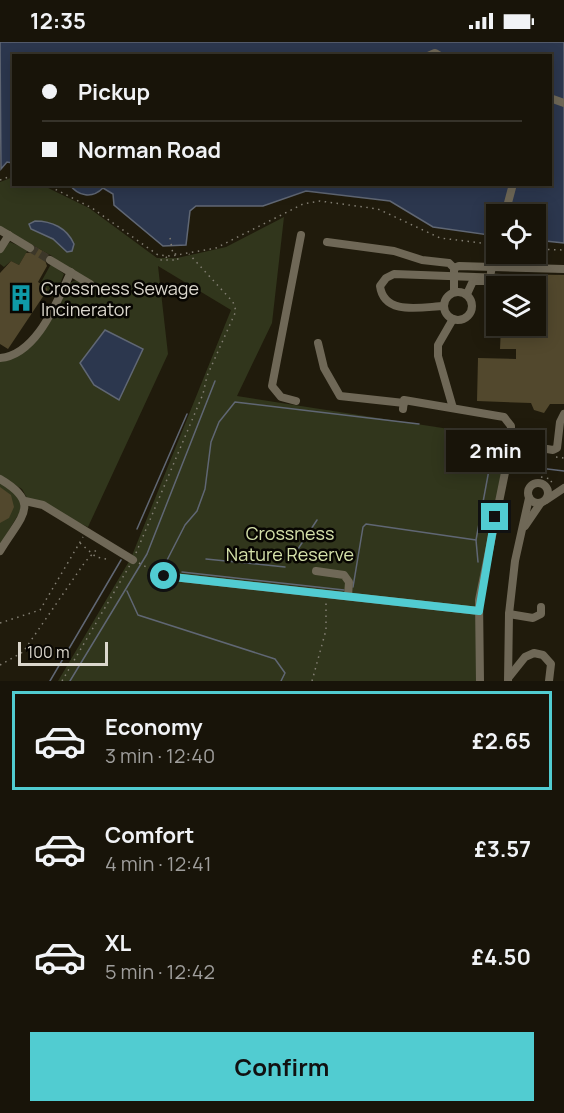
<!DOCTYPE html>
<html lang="en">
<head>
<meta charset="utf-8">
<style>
  body { margin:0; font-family:Manrope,sans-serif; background:#252117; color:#f1f3f6; height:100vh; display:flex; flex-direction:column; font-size:22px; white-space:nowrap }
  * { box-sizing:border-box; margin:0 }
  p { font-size:20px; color:#9f9e9c }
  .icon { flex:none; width:33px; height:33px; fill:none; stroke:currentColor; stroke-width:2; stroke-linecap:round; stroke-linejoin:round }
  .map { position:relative; height:639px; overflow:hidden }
  .drawer { display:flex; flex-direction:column; background:#181409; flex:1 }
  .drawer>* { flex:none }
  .hud { position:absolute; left:12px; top:12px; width:540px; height:132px; border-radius:0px; box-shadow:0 3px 15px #0003,0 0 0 2px #36332a; display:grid; align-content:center; height:132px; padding:0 30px; background:#181409 }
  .controls { position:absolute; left:486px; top:162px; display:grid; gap:12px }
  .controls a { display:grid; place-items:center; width:60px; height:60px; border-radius:0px; background:#181409; box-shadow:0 3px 15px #0003,0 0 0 2px #36332a; font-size:30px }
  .scale { position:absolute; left:18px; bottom:15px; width:90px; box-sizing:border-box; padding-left:6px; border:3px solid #dbd7cd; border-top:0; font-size:16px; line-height:21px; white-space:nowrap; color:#dbd7cd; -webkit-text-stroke:4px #080602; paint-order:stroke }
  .end { position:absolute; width:27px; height:27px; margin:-14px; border:8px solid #51ccd1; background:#111; box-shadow:0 0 0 3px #111 }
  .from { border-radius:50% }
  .bubble { position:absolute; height:42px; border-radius:0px; background:#181409; box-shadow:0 3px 15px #0003,0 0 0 2px #36332a; font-size:20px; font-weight:700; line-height:42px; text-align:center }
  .hud b { display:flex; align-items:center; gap:21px; height:57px; font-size:22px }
  .hud b+b { border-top:2px solid #36332a }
  .hud i { width:15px; height:15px; background:#f1f3f6 }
  ul { padding:10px 0 0; list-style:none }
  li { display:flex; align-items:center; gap:18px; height:99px; margin:0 12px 9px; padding:0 18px; border:3px solid transparent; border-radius:0px }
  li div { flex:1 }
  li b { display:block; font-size:22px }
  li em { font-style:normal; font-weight:700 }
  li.on { border-color:#51ccd1 }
  li>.icon { width:54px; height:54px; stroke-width:1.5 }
  .cta { display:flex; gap:12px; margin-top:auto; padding:12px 30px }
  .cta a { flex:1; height:69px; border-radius:0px; background:#51ccd1; color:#111; font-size:24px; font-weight:700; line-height:69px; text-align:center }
  .status { display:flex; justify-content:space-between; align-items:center; height:42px; padding:0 30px; background:#181409; direction:ltr }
  .status svg { height:16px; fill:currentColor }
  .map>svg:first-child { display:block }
</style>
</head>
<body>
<div class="status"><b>12:35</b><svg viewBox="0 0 49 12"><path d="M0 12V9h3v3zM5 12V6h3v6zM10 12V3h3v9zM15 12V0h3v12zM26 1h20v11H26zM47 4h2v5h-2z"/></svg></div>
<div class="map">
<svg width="564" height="639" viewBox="0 0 564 639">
  <rect width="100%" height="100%" fill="#201b0c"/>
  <g fill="#31361c">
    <path d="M13 135 14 142 42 143 89 166 157 216H177L226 205 284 175 272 281 237 354 507 396 479 569 477 639H58L131 516 231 268 158 224 168 312 88 485 27 456 22 447 0 434V318L21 312 69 241 76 238 52 214 0 185V140Z"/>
    <path d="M10 200 28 208 19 223 11 219 4 225 0 222V211Z"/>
    <path d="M51 222 64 232 55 254 46 250 48 247 40 242Z"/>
    <path d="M0 440 20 454 21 468 0 503Z"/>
  </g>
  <g fill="#2c374e" stroke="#606774" stroke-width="1.5">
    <path d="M0 0H564V201L536 198V172H496V194L433 185 390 159 306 149 263 164H196L190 169 186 203 163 204 114 163 113 152 103 146C92 157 78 154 70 143L550 142V14H14L13 121 7 120 1 127Z"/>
    <path d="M35 179C52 179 67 186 74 202L72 209 67 210 53 197 31 187 29 182Z"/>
    <path d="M105 288 143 307 119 358 94 343 80 321Z"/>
  </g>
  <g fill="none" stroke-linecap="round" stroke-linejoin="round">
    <g stroke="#606774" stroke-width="1.5">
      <path d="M523 424 564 429"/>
      <path d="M137 487 187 372"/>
      <path d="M294 513 317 478"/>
      <path d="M206 517 285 525"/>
      <path d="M478 520 476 498 496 390"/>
      <path d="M163 526 185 483 197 469 205 447 211 400 219 380 235 360 419 382"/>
      <path d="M182 530 344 548"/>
      <path d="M353 545 363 485 366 482 476 498"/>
      <path d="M127 549 138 573 275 617 285 631 281 639"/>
      <path d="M50 639 121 518"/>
      <path d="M70 639 147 512 215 339"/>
    </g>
  </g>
  <g fill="#52482d">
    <path d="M36 205 48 212 44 215 47 224 38 240 48 247 8 307 0 302V231L11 219 19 223 26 211 35 210Z"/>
    <path d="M507 232 564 233V362H550L544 371 534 368 531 361 477 359 478 316 516 317V307H500L501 284H536V244H502L508 239Z"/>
    <path d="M0 445 11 453 14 465 9 476 0 481Z"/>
  </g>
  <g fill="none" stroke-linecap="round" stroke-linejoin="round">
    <path stroke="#3c3729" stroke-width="8" stroke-dasharray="8 4" stroke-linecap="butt" d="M30 206 50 218"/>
    <g stroke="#837f73" stroke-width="1.5" stroke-dasharray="1.5 4.5" stroke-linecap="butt">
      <path d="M0 138 14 133"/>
      <path d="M45 142 92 166 158 213 171 214 216 206 303 162 320 159 378 167 440 196 490 202"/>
      <path d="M170 196 173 212H177"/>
      <path d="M536 207 564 208"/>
      <path d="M167 215 161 218H178L177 214"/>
      <path d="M517 412 545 414"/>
      <path d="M556 415 564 416"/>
      <path d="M541 435 551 437 552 444"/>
      <path d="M80 501 96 515 106 517"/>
      <path d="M136 511 203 352 207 334 236 269 233 260 189 212"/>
      <path d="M139 521 159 532"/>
      <path d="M0 581 40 568 83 495"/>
      <path d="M0 623 23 610 85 520 98 506"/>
      <path d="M62 639 130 523"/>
      <path d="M312 639 326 588V558"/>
    </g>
    <g stroke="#6f6857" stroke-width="8">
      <path d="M428 14 435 11 440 14"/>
      <path d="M550 56 564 61"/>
      <path d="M505 172 513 142"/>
      <path d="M0 188 30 206"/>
      <path d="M327 200 394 209 422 218 449 221 454 226V249"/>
      <path d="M0 207 9 193"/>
      <path d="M50 218 90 242"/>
      <path d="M454 226 459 224 564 227"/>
      <path d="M491 230 496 207"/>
      <circle cx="458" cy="264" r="14"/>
      <path d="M467 252 473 239H490L489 258"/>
      <path d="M444 264C421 265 384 274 380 244L386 236 394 232 502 236"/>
      <path d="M318 301 324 326 340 354 404 361"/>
      <path d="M0 316C37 313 57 259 71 230"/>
      <path d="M296 359 281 355 272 344 301 193"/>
      <path d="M453 366 438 314V303L453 277"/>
      <path d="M403 367 404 358 498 374 504 375 511 384V401L479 558 480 639"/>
      <path d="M511 401 553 408 557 406 560 380 564 372"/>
      <path d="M0 437C43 462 20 475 0 509"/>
      <circle cx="538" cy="451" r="10"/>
      <path d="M546 458 564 446"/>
      <path d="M25 459 43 463 133 518"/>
      <path d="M525 484 540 462"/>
      <path d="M316 529 344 533 349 540 348 554"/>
      <path d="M164 534 479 569"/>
      <path d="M509 572 533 576 541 572V565"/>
      <path d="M509 635 525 615 534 611 543 613 551 622 549 639"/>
      <path d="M508 639 509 572 515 519 529 456"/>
    </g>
  </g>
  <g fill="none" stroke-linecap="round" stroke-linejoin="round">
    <path stroke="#51ccd1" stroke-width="8" d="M164 534 479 569 495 475"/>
  </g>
  <defs>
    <symbol id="building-bare" viewBox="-9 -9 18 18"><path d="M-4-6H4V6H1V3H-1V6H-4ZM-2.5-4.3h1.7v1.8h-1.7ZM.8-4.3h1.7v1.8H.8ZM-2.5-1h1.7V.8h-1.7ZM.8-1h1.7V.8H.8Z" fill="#0f9aa8" stroke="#080602" stroke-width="2.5" paint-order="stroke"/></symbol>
  </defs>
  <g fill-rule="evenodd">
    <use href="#building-bare" x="2" y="237" width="38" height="38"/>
  </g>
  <g text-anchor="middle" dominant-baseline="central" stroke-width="5" stroke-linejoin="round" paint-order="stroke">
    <g font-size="18" fill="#dbd7cd" stroke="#080602" text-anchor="start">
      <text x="41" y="246">Crossness Sewage<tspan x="41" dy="21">Incinerator</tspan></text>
    </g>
    <g font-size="18" fill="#d4e0a9" stroke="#080602">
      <text x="290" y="491">Crossness<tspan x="290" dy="21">Nature Reserve</tspan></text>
    </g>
  </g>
</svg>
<div class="controls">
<a><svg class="icon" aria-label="locate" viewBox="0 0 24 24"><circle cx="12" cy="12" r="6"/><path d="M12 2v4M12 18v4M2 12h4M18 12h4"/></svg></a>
<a><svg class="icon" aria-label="layers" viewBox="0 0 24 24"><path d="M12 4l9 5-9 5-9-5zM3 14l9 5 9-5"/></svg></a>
</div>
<div class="scale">100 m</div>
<i class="end from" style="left:164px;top:534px"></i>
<i class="end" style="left:495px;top:475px"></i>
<div class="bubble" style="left:446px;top:388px;width:99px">2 min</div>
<div class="hud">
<b><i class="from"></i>Pickup</b>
<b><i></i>Norman Road</b>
</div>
</div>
<section class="drawer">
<ul>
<li class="on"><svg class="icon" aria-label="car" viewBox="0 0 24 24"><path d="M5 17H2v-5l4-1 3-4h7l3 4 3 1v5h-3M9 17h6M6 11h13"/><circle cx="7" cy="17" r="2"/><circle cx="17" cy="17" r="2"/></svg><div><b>Economy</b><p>3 min · 12:40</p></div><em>£2.65</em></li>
<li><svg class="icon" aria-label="car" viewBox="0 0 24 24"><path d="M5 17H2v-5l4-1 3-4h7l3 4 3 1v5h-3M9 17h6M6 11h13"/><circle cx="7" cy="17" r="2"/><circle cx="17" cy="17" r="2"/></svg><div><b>Comfort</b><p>4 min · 12:41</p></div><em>£3.57</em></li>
<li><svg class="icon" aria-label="car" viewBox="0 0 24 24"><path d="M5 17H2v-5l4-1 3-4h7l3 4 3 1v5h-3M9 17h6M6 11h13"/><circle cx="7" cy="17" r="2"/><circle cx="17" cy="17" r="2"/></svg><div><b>XL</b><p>5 min · 12:42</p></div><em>£4.50</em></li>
</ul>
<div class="cta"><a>Confirm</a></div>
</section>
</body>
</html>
